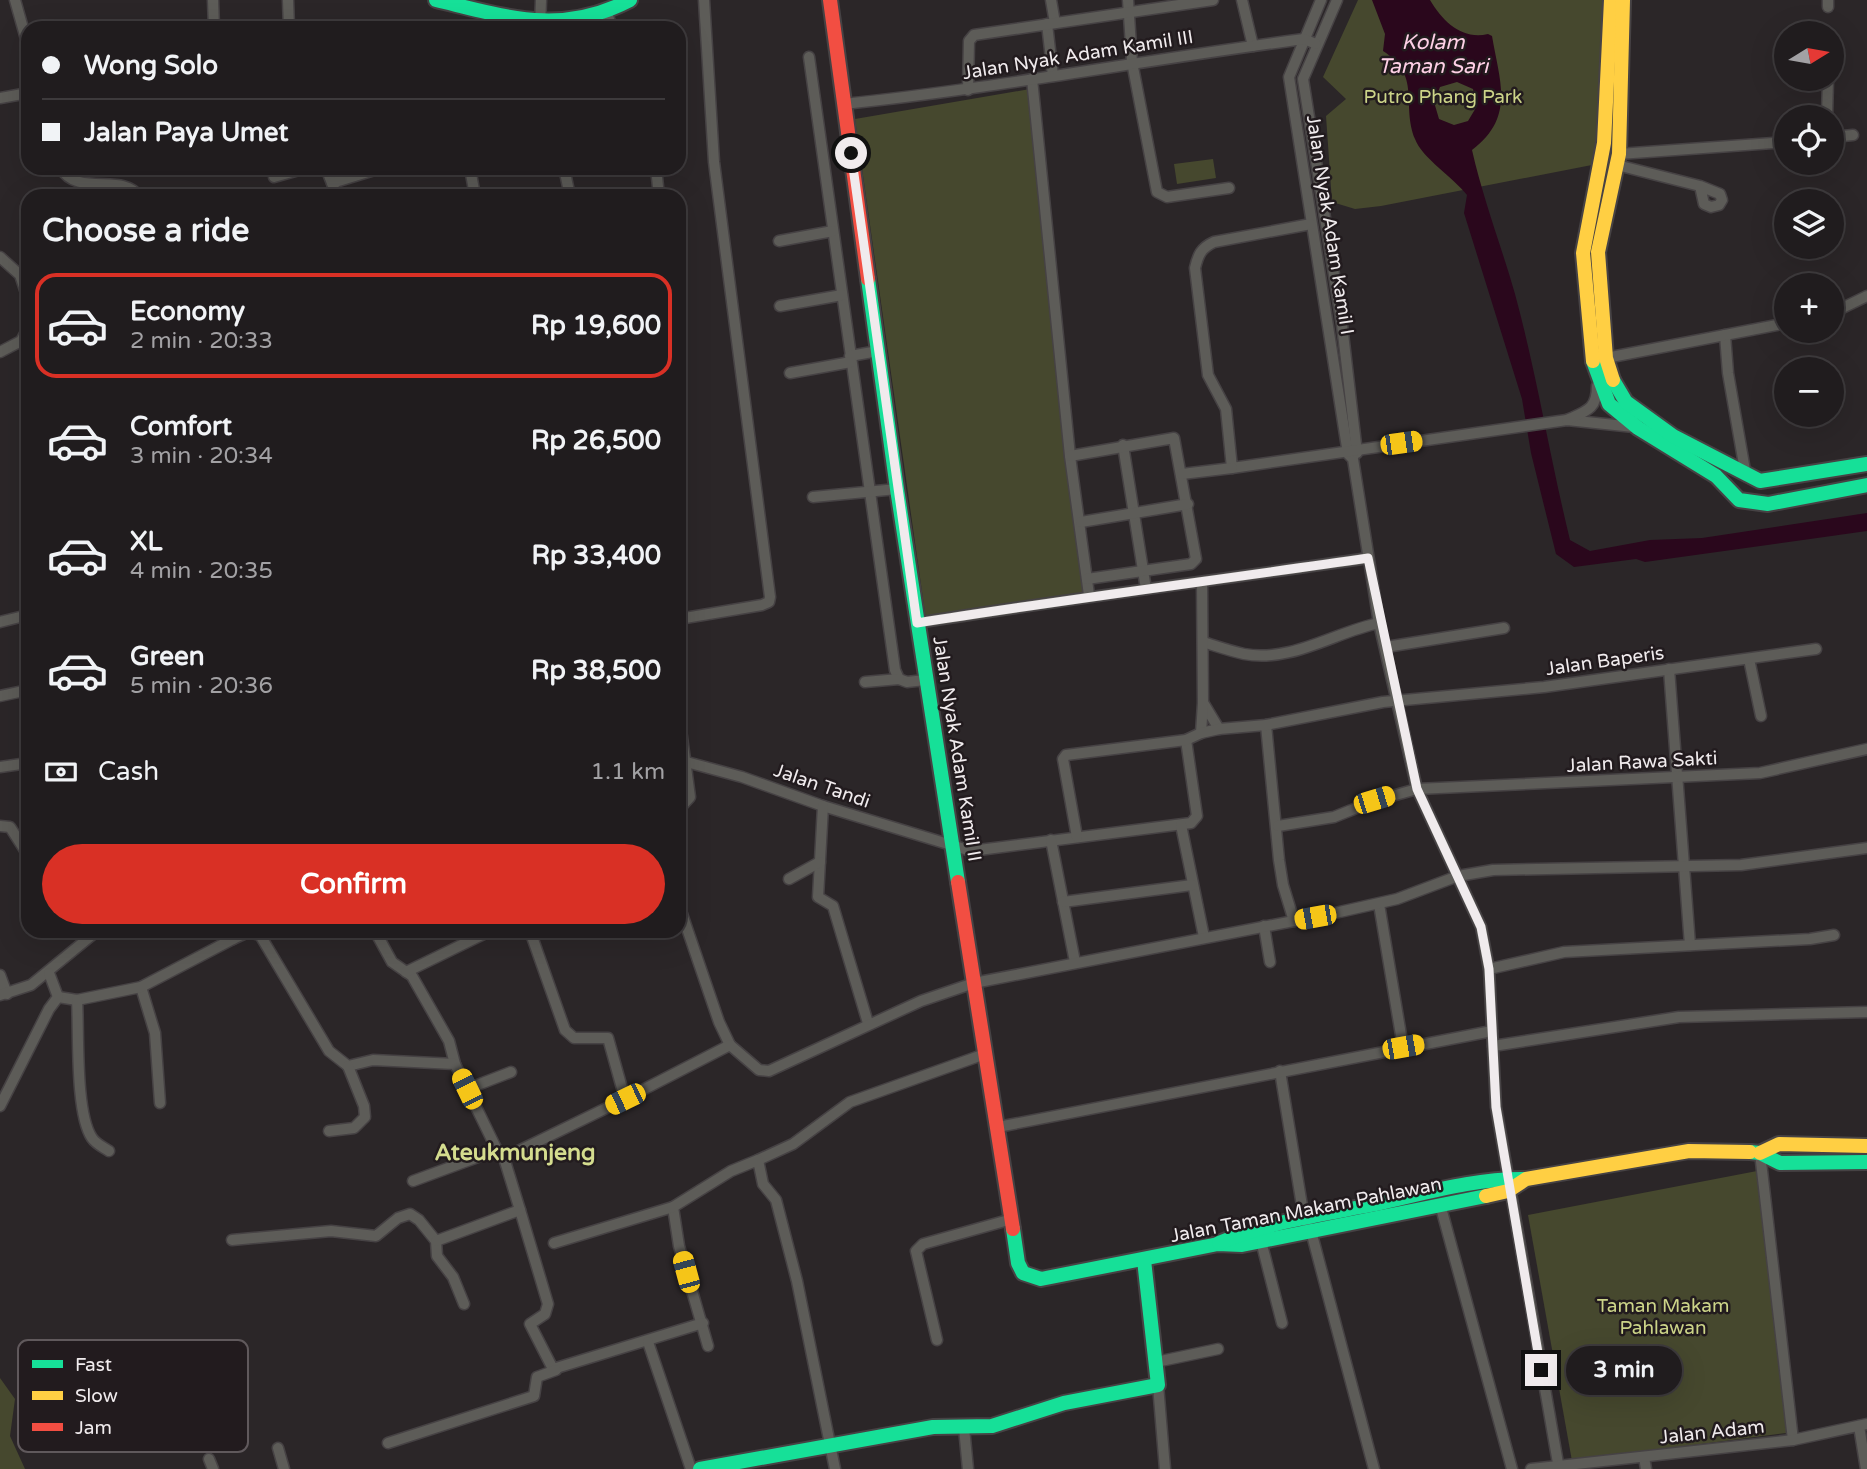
<!DOCTYPE html>
<html lang="en">
<head>
<meta charset="utf-8">
<style>
  body { margin:0; font-family:"Varela Round",sans-serif; background:#2d292b; color:#f1f3f6; height:100vh; display:flex; flex-direction:column; font-size:26px; white-space:nowrap }
  * { box-sizing:border-box; margin:0 }
  p { font-size:23px; color:#a2a1a4 }
  .icon { flex:none; width:38px; height:38px; fill:none; stroke:currentColor; stroke-width:2; stroke-linecap:round; stroke-linejoin:round }
  .map { position:relative; flex:1; overflow:hidden }
  .drawer { position:absolute; left:21px; top:189px; width:665px; height:749px; display:flex; flex-direction:column; background:#201c1e; border-radius:21px; box-shadow:0 7px 28px #0002,0 0 0 2px #3d3a3c }
  .drawer>* { flex:none }
  .guide { position:absolute; left:21px; top:21px; width:665px; height:154px; border-radius:21px; box-shadow:0 7px 28px #0002,0 0 0 2px #3d3a3c; display:grid; align-content:center; height:154px; padding:0 21px; background:#201c1e }
  .needle { width:46px; rotate:79deg }
  .tools { position:absolute; left:1774px; top:21px; display:grid; gap:14px }
  .tools a { display:grid; place-items:center; width:70px; height:70px; border-radius:50%; background:#201c1e; box-shadow:0 7px 28px #0002,0 0 0 2px #3d3a3c; font-size:35px }
  .end { position:absolute; width:32px; height:32px; margin:-16px; border:9px solid #f0ebed; background:#111; box-shadow:0 0 0 4px #111 }
  .from { border-radius:50% }
  .bubble { position:absolute; height:49px; border-radius:24px; background:#201c1e; box-shadow:0 7px 28px #0002,0 0 0 2px #3d3a3c; font-size:23px; font-weight:700; line-height:49px; text-align:center }
  .car { position:absolute; width:21px; height:42px; margin:-21px -10px; border-radius:9px; box-shadow:0 0 5px 2px #0007; background:linear-gradient(#f5c518 24%,#345 0 40%,#f5c518 0 76%,#345 0 86%,#f5c518 0) }
  .guide b { display:flex; align-items:center; gap:24px; height:66px; font-size:26px }
  .guide b+b { border-top:2px solid #3d3a3c }
  .guide i { width:18px; height:18px; background:#f1f3f6 }
  ul { padding:0; list-style:none }
  li { display:flex; align-items:center; gap:21px; height:105px; margin:0 14px 10px; padding:0 7px; border:4px solid transparent; border-radius:21px }
  li div { flex:1 }
  li b { display:block; font-size:26px }
  li em { font-style:normal; font-weight:700 }
  li.on { border-color:#d93025 }
  li>.icon { width:63px; height:63px; stroke-width:1.5 }
  h2 { padding:0 21px; font-size:32px; line-height:84px }
  .pay { display:flex; align-items:center; gap:18px; height:77px; padding:0 21px; font-size:26px }
  .pay p { margin-inline-start:auto }
  .button { display:flex; gap:14px; margin-top:auto; padding:14px 21px }
  .button a { flex:1; height:80px; border-radius:42px; background:#d93025; color:#fff; font-size:28px; font-weight:700; line-height:80px; text-align:center }
  .map>svg:first-child { display:block }
</style>
</head>
<body>
<div class="map">
<svg width="1867" height="1469" viewBox="0 0 1867 1469">
  <rect width="100%" height="100%" fill="#2b2628"/>
  <g fill="#46482e">
    <path d="M1358 0H1606L1597 164 1381 206 1355 209 1332 202 1326 116 1346 99 1323 77Z"/>
    <path d="M1030 89 1089 598 926 620 855 119Z"/>
    <path d="M1213 159 1216 178 1177 184 1174 164Z"/>
    <path d="M1757 1171 1794 1432 1572 1461 1528 1215Z"/>
    <path d="M0 1378 15 1399 10 1436 25 1469H0Z"/>
  </g>
  <path fill="#2a071c" fill-rule="evenodd" d="M1372 0H1430C1443 22 1462 40 1488 34L1492 36C1500 83 1515 117 1472 150 1483 199 1501 245 1515 294 1537 375 1550 458 1570 540L1590 551 1650 540 1702 538 1867 513V531L1645 562 1636 559 1574 567 1556 554 1531 453 1522 399 1464 213 1467 195C1454 178 1422 158 1415 139 1401 104 1422 76 1383 51L1385 34ZM1457 82 1473 89 1477 106 1468 121 1454 125 1439 119 1434 102 1440 87Z"/>
  <g fill="none" stroke-linecap="round" stroke-linejoin="round">
    <defs>
      <g id="street">
        <path d="M15 0 28 46"/>
        <path d="M213 0 214 28"/>
        <path d="M288 0 289 28"/>
        <path d="M1051 0 1055 23"/>
        <path d="M1128 0 1132 62 1157 192 1167 197 1229 188"/>
        <path d="M1242 0 1253 46"/>
        <path d="M1321 0 1289 77 1348 454 1353 459 1379 623 1417 789 1481 927 1489 969 1496 1107 1559 1469"/>
        <path d="M1337 0 1303 79 1342 325 1357 453"/>
        <path d="M1828 7V0"/>
        <path d="M607 13 612 28"/>
        <path d="M1047 24 1053 76"/>
        <path d="M540 27 541 0"/>
        <path d="M809 57 895 670 899 679 907 682 925 680"/>
        <path d="M1032 79 1070 456 1089 595"/>
        <path d="M968 90 969 41 974 35 1213 0"/>
        <path d="M0 98 28 93"/>
        <path d="M844 104C998 88 1150 59 1304 39L1316 44"/>
        <path d="M1827 117 1828 79"/>
        <path d="M1832 137 1853 135"/>
        <path d="M1619 154 1787 142"/>
        <path d="M1617 165 1700 186 1720 194 1722 200 1719 205 1711 207 1704 204 1700 186"/>
        <path d="M61 168C76 197 125 173 138 196"/>
        <path d="M326 168 337 196"/>
        <path d="M470 168 475 196"/>
        <path d="M564 168 570 196"/>
        <path d="M656 168 659 196"/>
        <path d="M274 177 306 168"/>
        <path d="M332 183 381 168"/>
        <path d="M1311 224 1214 242C1201 248 1198 255 1195 268L1208 375 1226 409 1232 468 1567 420 1634 427"/>
        <path d="M779 241 833 231"/>
        <path d="M0 257 20 275 28 299"/>
        <path d="M780 306 842 295"/>
        <path d="M1832 313 1867 296"/>
        <path d="M1725 335 1728 373 1746 476"/>
        <path d="M0 352 21 341 28 328"/>
        <path d="M850 356 878 351"/>
        <path d="M1606 358 1787 323"/>
        <path d="M790 373 851 362"/>
        <path d="M1567 420C1587 411 1597 409 1597 386"/>
        <path d="M1123 445 1146 589"/>
        <path d="M1070 456 1174 438 1196 559 1191 564 1087 579"/>
        <path d="M1182 474 1232 468"/>
        <path d="M813 497 897 489"/>
        <path d="M1081 522 1188 504"/>
        <path d="M679 619 762 605 769 602 770 597 714 162 704 0"/>
        <path d="M0 622 28 615"/>
        <path d="M917 623C1067 599 1218 580 1368 558"/>
        <path d="M1203 642C1216 646 1230 651 1244 654 1291 663 1335 632 1379 623"/>
        <path d="M1386 647 1504 628"/>
        <path d="M1749 659 1761 716"/>
        <path d="M1669 669 1690 945"/>
        <path d="M865 682 899 679"/>
        <path d="M0 696 28 690"/>
        <path d="M1204 704 1219 729"/>
        <path d="M679 715 690 797 679 809"/>
        <path d="M1266 725 1279 860 1283 885 1294 921"/>
        <path d="M1201 733 1203 703 1202 583"/>
        <path d="M679 760 742 777 823 806 971 851 1191 823 1197 816 1186 740"/>
        <path d="M0 767 28 763"/>
        <path d="M823 806 818 897 833 906 868 1023"/>
        <path d="M1181 825 1204 937"/>
        <path d="M0 826 10 827 28 855"/>
        <path d="M1278 826 1334 817 1374 801 1417 789 1760 773 1867 749"/>
        <path d="M1077 837 1063 759 1066 755 1186 740 1201 733 1219 729 1266 725 1383 702 1544 687 1816 649"/>
        <path d="M1051 840 1075 962"/>
        <path d="M789 879 820 862"/>
        <path d="M1063 902 1192 885"/>
        <path d="M1379 904 1403 1047"/>
        <path d="M679 905 719 1022 730 1045"/>
        <path d="M1264 926 1270 962"/>
        <path d="M375 931 392 962 412 976 449 1041 455 1064 497 1150 504 1158 625 1099"/>
        <path d="M530 931 565 1030 574 1038H608L625 1099 730 1045 759 1070 769 1071 921 1001 974 983 1335 913 1397 899 1458 876 1493 870 1741 865 1867 848"/>
        <path d="M233 939 248 932 260 935 329 1051 348 1066 373 1060 455 1064"/>
        <path d="M1489 969 1564 952 1810 939 1834 935"/>
        <path d="M406 972 488 932"/>
        <path d="M0 975 7 994"/>
        <path d="M141 987 155 1033 160 1103"/>
        <path d="M0 995 31 985 97 931"/>
        <path d="M58 997 77 1000 141 987 233 939 231 931"/>
        <path d="M77 1000C79 1032 75 1113 92 1138 96 1144 103 1147 109 1151"/>
        <path d="M1493 1046 1679 1017 1867 1012"/>
        <path d="M1280 1071 1304 1218 1311 1231 1374 1469"/>
        <path d="M467 1089 511 1072"/>
        <path d="M0 1106 49 1009 58 997 49 973"/>
        <path d="M998 1127 1492 1031"/>
        <path d="M329 1131 354 1128 365 1117 364 1106 348 1066"/>
        <path d="M1760 1153 1793 1440"/>
        <path d="M758 1160 793 1144 850 1102 985 1054"/>
        <path d="M413 1181 497 1150"/>
        <path d="M1440 1204 1512 1469"/>
        <path d="M673 1207 679 1246 708 1346"/>
        <path d="M520 1210 548 1304 545 1314 530 1324 553 1369 703 1323"/>
        <path d="M232 1240 331 1231 376 1236 398 1218 410 1214 419 1220 436 1241 437 1256 453 1277 464 1304"/>
        <path d="M436 1241 520 1210 504 1158"/>
        <path d="M1261 1241 1282 1323"/>
        <path d="M554 1243 673 1207 731 1171 758 1160 763 1184 776 1200 797 1281 835 1469"/>
        <path d="M937 1340 916 1251 923 1244 1012 1219"/>
        <path d="M648 1342 691 1469"/>
        <path d="M1156 1362 1218 1349"/>
        <path d="M1158 1385 1165 1469"/>
        <path d="M1859 1426 1866 1469"/>
        <path d="M964 1428 968 1469"/>
        <path d="M388 1443 534 1396 537 1377 556 1370"/>
        <path d="M278 1448 284 1469"/>
        <path d="M1644 1457 1646 1469"/>
        <path d="M209 1459 213 1469"/>
        <path d="M1531 1469 1793 1440 1867 1424"/>
      </g>
      <g id="fast">
        <path d="M436 0C507 17 561 36 630 0"/>
        <path d="M868 279 897 489 958 882"/>
        <path d="M1593 361 1609 404 1638 428 1716 476 1739 500 1768 504 1867 485"/>
        <path d="M1613 380 1626 402 1673 436 1760 481 1867 464"/>
        <path d="M1750 1152 1760 1153 1780 1163 1867 1162"/>
        <path d="M1013 1229 1018 1263 1023 1273 1041 1279 1218 1244 1242 1245 1486 1196"/>
        <path d="M1219 1243C1268 1222 1319 1215 1371 1205 1423 1194 1473 1178 1526 1179"/>
        <path d="M700 1469 933 1427 992 1426 1064 1403 1158 1385 1144 1260"/>
      </g>
      <g id="slow">
        <path d="M1593 361 1583 253 1604 143 1611 0"/>
        <path d="M1613 380 1606 358 1598 252 1619 154 1623 0"/>
        <path d="M1760 1153 1779 1144 1867 1146"/>
        <path d="M1486 1196 1508 1191 1526 1179 1689 1151 1750 1152"/>
      </g>
      <g id="jam">
        <path d="M830 0 868 279"/>
        <path d="M958 882 1013 1229"/>
      </g>
    </defs>
    <use href="#street" stroke="#464244" stroke-width="13"/>
    <use href="#fast" stroke="#464244" stroke-width="18"/>
    <use href="#slow" stroke="#464244" stroke-width="18"/>
    <use href="#jam" stroke="#464244" stroke-width="18"/>
    <use href="#street" stroke="#5d5c58" stroke-width="10"/>
    <use href="#fast" stroke="#16e098" stroke-width="14"/>
    <use href="#slow" stroke="#ffcf43" stroke-width="14"/>
    <use href="#jam" stroke="#f24e42" stroke-width="14"/>
  </g>
  <g fill="none" stroke-linecap="round" stroke-linejoin="round">
    <path stroke="#f0ebed" stroke-width="9" d="M851 153 917 623C1067 599 1218 580 1368 558L1417 789 1481 927 1489 969 1496 1107 1541 1370"/>
  </g>
  <g text-anchor="middle" dominant-baseline="central" stroke-width="5" stroke-linejoin="round" paint-order="stroke">
    <g font-size="19" fill="#f0ebed" stroke="#221b1e">
      <text transform="translate(1078 55) rotate(-9)">Jalan Nyak Adam Kamil III</text>
      <text transform="translate(1330 225) rotate(81)">Jalan Nyak Adam Kamil I</text>
      <text transform="translate(1605 661) rotate(-8)">Jalan Baperis</text>
      <text transform="translate(957 749) rotate(81)">Jalan Nyak Adam Kamil II</text>
      <text transform="translate(1642 762) rotate(-3)">Jalan Rawa Sakti</text>
      <text transform="translate(822 786) rotate(19)">Jalan Tandi</text>
      <text transform="translate(1306 1210) rotate(-11)">Jalan Taman Makam Pahlawan</text>
      <text transform="translate(1712 1432) rotate(-6)">Jalan Adam</text>
    </g>
    <g font-size="19" fill="#ccd488" stroke="#221b1e">
      <text x="1443" y="97">Putro Phang Park</text>
      <text x="1663" y="1306">Taman Makam<tspan x="1663" dy="22">Pahlawan</tspan></text>
    </g>
    <g font-size="21" font-style="italic" fill="#fed0e6" stroke="#221b1e">
      <text x="1433" y="42">Kolam<tspan x="1433" dy="24">Taman Sari</tspan></text>
    </g>
    <g font-size="23" font-weight="bold" fill="#d4dc8e" stroke="#221b1e">
      <text x="515" y="1153">Ateukmunjeng</text>
    </g>
  </g>
  <rect x="18" y="1340" width="230" height="112" rx="10" fill="#221b1e" stroke="#60595c" stroke-width="2"/>
  <rect x="32" y="1360" width="31" height="8" fill="#16e098"/>
  <rect x="32" y="1391" width="31" height="9" fill="#ffcf43"/>
  <rect x="32" y="1423" width="31" height="8" fill="#f24e42"/>
  <g font-size="19" fill="#f0ebed">
    <text x="75" y="1371">Fast</text>
    <text x="75" y="1402">Slow</text>
    <text x="75" y="1434">Jam</text>
  </g>
</svg>
<div class="tools">
<a><svg class="needle" viewBox="-14 -14 28 28"><path d="M0-13l5 13h-10z" fill="#e53935"/><path d="M0 13l5-13h-10z" fill="#a2a1a4"/></svg></a>
<a><svg class="icon" aria-label="locate" viewBox="0 0 24 24"><circle cx="12" cy="12" r="6"/><path d="M12 2v4M12 18v4M2 12h4M18 12h4"/></svg></a>
<a><svg class="icon" aria-label="layers" viewBox="0 0 24 24"><path d="M12 4l9 5-9 5-9-5zM3 14l9 5 9-5"/></svg></a>
<a>+</a>
<a>−</a>
</div>
<i class="end from" style="left:851px;top:153px"></i>
<i class="end" style="left:1541px;top:1370px"></i>
<div class="bubble" style="left:1566px;top:1346px;width:116px">3 min</div>
<i class="car" style="left:1401px;top:443px;rotate:82deg"></i>
<i class="car" style="left:1374px;top:800px;rotate:73deg"></i>
<i class="car" style="left:1315px;top:917px;rotate:260deg"></i>
<i class="car" style="left:1403px;top:1047px;rotate:80deg"></i>
<i class="car" style="left:467px;top:1089px;rotate:334deg"></i>
<i class="car" style="left:625px;top:1099px;rotate:244deg"></i>
<i class="car" style="left:686px;top:1272px;rotate:345deg"></i>
<div class="guide">
<b><i class="from"></i>Wong Solo</b>
<b><i></i>Jalan Paya Umet</b>
</div>
<section class="drawer">
<h2>Choose a ride</h2>
<ul>
<li class="on"><svg class="icon" aria-label="car" viewBox="0 0 24 24"><path d="M5 17H2v-5l4-1 3-4h7l3 4 3 1v5h-3M9 17h6M6 11h13"/><circle cx="7" cy="17" r="2"/><circle cx="17" cy="17" r="2"/></svg><div><b>Economy</b><p>2 min · 20:33</p></div><em>Rp 19,600</em></li>
<li><svg class="icon" aria-label="car" viewBox="0 0 24 24"><path d="M5 17H2v-5l4-1 3-4h7l3 4 3 1v5h-3M9 17h6M6 11h13"/><circle cx="7" cy="17" r="2"/><circle cx="17" cy="17" r="2"/></svg><div><b>Comfort</b><p>3 min · 20:34</p></div><em>Rp 26,500</em></li>
<li><svg class="icon" aria-label="car" viewBox="0 0 24 24"><path d="M5 17H2v-5l4-1 3-4h7l3 4 3 1v5h-3M9 17h6M6 11h13"/><circle cx="7" cy="17" r="2"/><circle cx="17" cy="17" r="2"/></svg><div><b>XL</b><p>4 min · 20:35</p></div><em>Rp 33,400</em></li>
<li><svg class="icon" aria-label="car" viewBox="0 0 24 24"><path d="M5 17H2v-5l4-1 3-4h7l3 4 3 1v5h-3M9 17h6M6 11h13"/><circle cx="7" cy="17" r="2"/><circle cx="17" cy="17" r="2"/></svg><div><b>Green</b><p>5 min · 20:36</p></div><em>Rp 38,500</em></li>
</ul>
<div class="pay"><svg class="icon" aria-label="cash" viewBox="0 0 24 24"><path d="M3 7h18v10H3z"/><circle cx="12" cy="12" r="2"/></svg>Cash<p>1.1 km</p></div>
<div class="button"><a>Confirm</a></div>
</section>
</div>
</body>
</html>
